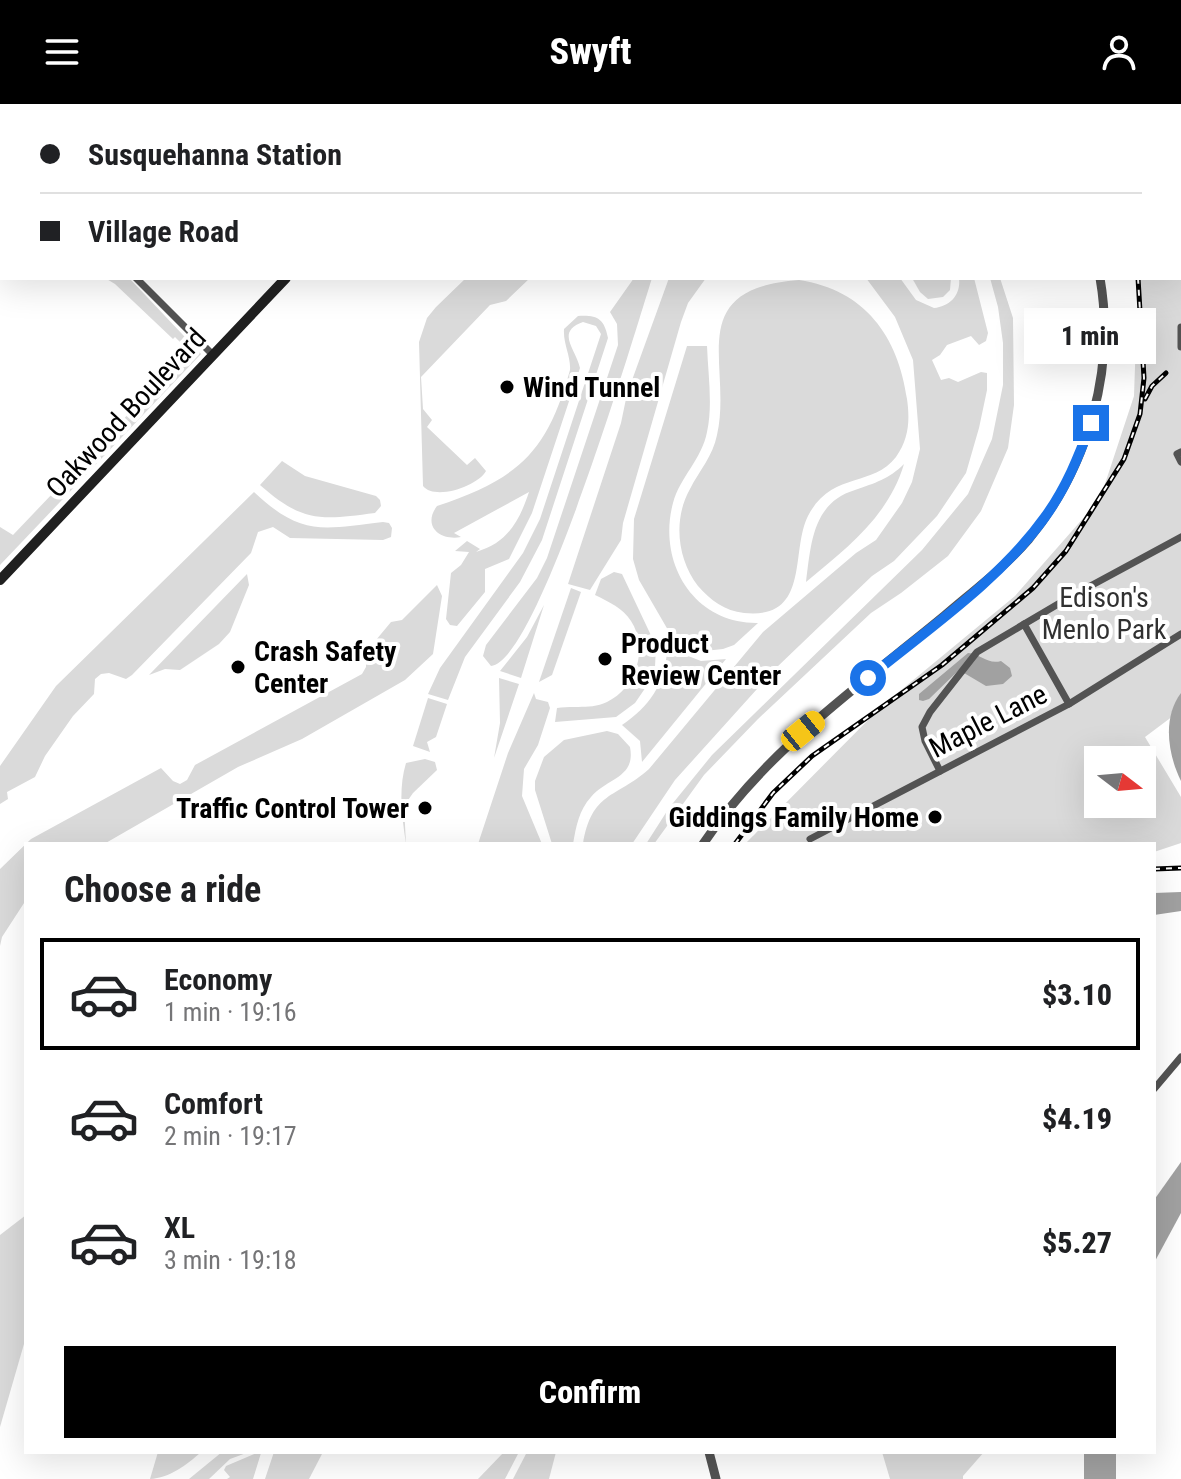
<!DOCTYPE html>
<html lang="en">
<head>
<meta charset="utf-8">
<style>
  body { margin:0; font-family:"Roboto Condensed",sans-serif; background:#f6f6f6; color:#202124; height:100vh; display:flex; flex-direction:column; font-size:30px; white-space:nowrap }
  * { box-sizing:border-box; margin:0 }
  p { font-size:26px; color:#757577 }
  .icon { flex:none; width:44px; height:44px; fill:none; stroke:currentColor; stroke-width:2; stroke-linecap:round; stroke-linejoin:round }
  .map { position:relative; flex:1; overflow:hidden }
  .panel { position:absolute; left:24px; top:738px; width:1132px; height:612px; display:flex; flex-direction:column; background:#fff; border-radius:0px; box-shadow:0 8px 32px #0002 }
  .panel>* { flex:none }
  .hud { position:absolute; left:0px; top:0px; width:1182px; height:176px; box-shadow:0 8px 32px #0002; display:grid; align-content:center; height:176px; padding:0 40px; background:#fff }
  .needle { width:52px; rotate:106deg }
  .tools { position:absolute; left:1084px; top:642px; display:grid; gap:16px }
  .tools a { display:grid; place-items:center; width:72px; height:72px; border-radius:0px; background:#fff; box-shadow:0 8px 32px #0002; font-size:40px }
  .end { position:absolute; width:36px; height:36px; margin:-18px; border:10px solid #1a73e8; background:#fff; box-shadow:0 0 0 4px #fff }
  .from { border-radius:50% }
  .bubble { position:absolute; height:56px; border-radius:0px; background:#fff; box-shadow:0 8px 32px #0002; font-size:26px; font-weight:800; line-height:56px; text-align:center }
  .car { position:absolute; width:24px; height:48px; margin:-24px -12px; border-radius:10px; box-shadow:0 0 6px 2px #0007; background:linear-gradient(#f5c518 24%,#345 0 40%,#f5c518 0 76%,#345 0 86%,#f5c518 0) }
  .hud b { display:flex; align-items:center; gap:28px; height:76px; font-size:30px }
  .hud b+b { border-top:2px solid #e0e0e0 }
  .hud i { width:20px; height:20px; background:#202124 }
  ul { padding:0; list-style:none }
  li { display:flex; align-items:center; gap:24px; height:112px; margin:0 16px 12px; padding:0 24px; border:4px solid transparent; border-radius:0px }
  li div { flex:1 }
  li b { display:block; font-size:30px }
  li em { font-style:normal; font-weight:800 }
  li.active { border-color:#000 }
  li>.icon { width:72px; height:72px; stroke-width:1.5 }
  h2 { padding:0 40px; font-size:36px; line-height:96px }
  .action { display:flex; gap:16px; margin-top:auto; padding:16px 40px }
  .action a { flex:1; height:92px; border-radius:0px; background:#000; color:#fff; font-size:32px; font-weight:800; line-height:92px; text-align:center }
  header { display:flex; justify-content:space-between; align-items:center; height:104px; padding:0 40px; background:#000; color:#fff; font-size:36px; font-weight:800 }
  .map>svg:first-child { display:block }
</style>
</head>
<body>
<header><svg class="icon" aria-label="menu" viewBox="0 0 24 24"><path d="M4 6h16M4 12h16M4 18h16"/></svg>Swyft<svg class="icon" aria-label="person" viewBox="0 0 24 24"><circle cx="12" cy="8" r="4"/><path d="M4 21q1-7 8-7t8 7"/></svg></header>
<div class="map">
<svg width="1181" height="1375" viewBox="0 0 1181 1375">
  <rect width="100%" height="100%" fill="#fff"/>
  <g fill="#dadada" fill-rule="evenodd">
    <path d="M1181 49V606L1145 633 1181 693V739L1154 748V740H745L883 601 1015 492 1100 395 1134 292 1138 174H1180ZM1098 656H1142V700H1098Z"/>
    <path d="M105 174H129L201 250 0 461V423L13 431 176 260 172 255 180 246 189 247 175 233 173 235 115 180Z"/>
    <path d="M466 174H530L506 197 490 201 421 273 423 305 432 316 427 323 467 361 475 354 486 367C478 382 435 397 423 382L419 238 427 214 436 203Z"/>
    <path d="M634 174H652C635 228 538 558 491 562L483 552 486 541 537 474 547 454 618 241 617 220 610 208Z"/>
    <path d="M669 174H706L688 199 681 218 623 419 621 436 590 486 568 480 621 319 627 290Z"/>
    <path d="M866 174H900L916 196 934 204C950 202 961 191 959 174H974L988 229 986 237 979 241 971 232 947 241 940 251 932 256 941 276 949 274 958 278 981 268 987 269V286L979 324 966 369 937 412 894 457 872 472 776 564 675 676 632 740H583C592 687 615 695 649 665L763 528 856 449 876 436 902 399 912 378 920 345 913 256 895 213Z"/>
    <path d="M912 174H951L950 186 943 193 928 195 920 188Z"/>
    <path d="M990 174H1000L1013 214 1014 301 1008 344 981 407 948 452 901 489 871 509 758 615 704 671 654 740H646L669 704 712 651 922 446 968 390 992 335 1003 281V239L998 203Z"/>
    <path d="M799 176C865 186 898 232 907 295 910 316 909 335 896 353 872 384 831 367 808 412 790 447 811 516 744 509 725 507 710 496 698 482 677 455 673 415 690 385 699 367 713 352 717 331 733 261 681 185 799 176Z"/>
    <path d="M578 212C597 211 604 214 608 234L542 436 520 478 465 553 448 596 428 590 440 564 523 449 540 415 601 230 596 222 583 218C555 228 576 245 580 264L532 409 509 455 485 465V488L457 522 450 521 446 515 451 469 461 461 469 448 455 447 467 437 480 445 476 448C507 439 519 418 529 388L454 429 461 433C440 437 422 422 437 402 517 375 547 350 570 266 571 252 563 240 564 225Z"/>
    <path d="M687 242H707C708 270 713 301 707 328 702 355 680 373 673 399 657 459 694 520 758 519L734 541 723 545 704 547 679 537 668 526 639 476 633 455 634 415Z"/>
    <path d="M282 357 305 372 376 392 380 396 381 402 375 409C321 416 303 419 260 381Z"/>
    <path d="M904 360C888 413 847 444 806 478 811 441 812 399 855 386 875 379 889 375 904 360Z"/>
    <path d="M254 388C302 433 322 425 383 418L389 419 392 424 391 433 383 436 290 434 273 423 258 428 251 449 132 571 126 575 109 569 101 570 95 575 94 590 73 612 45 652 35 673 7 688 8 695 0 700V662L56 582Z"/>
    <path d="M614 468 622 470 656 542 655 563 648 580 635 599 616 613 555 618 557 604C574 601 590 606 607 598 636 584 649 545 631 517 623 504 609 498 595 491L601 475Z"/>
    <path d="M247 470 249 481 230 528 219 540 180 566 165 565 149 571Z"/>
    <path d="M437 481 442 492 433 550 405 576 302 635 238 663 104 740H26V796L2 833 0 842V765L31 735 161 664 173 677 180 680 187 676 195 661 362 570 366 563V548L391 518 402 516Z"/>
    <path d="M571 484 581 488 552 571 539 578Z"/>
    <path d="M544 501 521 574 500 567 527 533Z"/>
    <path d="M673 546 701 557 726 555 642 658 640 637 622 621C650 602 664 581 667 548Z"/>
    <path d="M499 574 519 580 494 654 500 619Z"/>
    <path d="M534 589 536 595 548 598 550 604 538 641 524 665 522 692 542 740H478L508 649Z"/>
    <path d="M428 594 447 600 436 633 427 638 430 648 413 642Z"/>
    <path d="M607 627 618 630 630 643C636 674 607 674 591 693 579 706 576 723 573 740H552L535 686V677L544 653 564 636Z"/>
    <path d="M425 655 435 658 437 666 413 689 404 702 406 740C402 713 398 686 406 659Z"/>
    <path d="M26 1111V1233L0 1323V1131Z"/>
    <path d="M158 1348H201C187 1361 169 1374 150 1375Z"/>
    <path d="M222 1348H249L230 1355 209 1375H189Z"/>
    <path d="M259 1348 261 1349 253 1375H227L230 1373 224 1366 226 1362Z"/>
    <path d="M274 1348H323L309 1375H265Z"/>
    <path d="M504 1348H519L505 1375H478Z"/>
    <path d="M527 1348H556L549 1375H513Z"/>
    <path d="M882 1348H984L963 1372V1375H890Z"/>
  </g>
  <g fill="#a1a1a1">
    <path d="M968 549C981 550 988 561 1001 557L1010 564 1012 572 1003 580 986 582 959 566 929 595 923 597 919 596V590Z"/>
    <path d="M1181 589V677C1168 651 1162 614 1181 589Z"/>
    <path d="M1181 788V807L1154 811V789Z"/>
    <path d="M1181 1058V1109L1154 1159V1096Z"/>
    <rect x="1084" y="1348" width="32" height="27"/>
  </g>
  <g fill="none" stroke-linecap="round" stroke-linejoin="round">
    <g stroke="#535353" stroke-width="7">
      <path d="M50 0V2"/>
      <path d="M1180 93 1181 94"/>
      <path d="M1180 114 1181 110"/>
      <path d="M1180 139 1181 141"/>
      <path d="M136 174 213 251"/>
      <path d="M1181 223V243"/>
      <path d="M1181 348 1177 350 1181 358"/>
      <path d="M1024 520 1069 600"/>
      <path d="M940 667 925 637 922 623 930 608 977 548 1070 493 1181 433"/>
      <path d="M810 735 1069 600 1181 530"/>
      <path d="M1154 985 1181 953"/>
    </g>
    <g stroke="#535353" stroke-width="9">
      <path d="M1019 0 1021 2"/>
      <path d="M1029 0 1031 2"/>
      <path d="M703 740C765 647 858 583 944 512 973 487 1004 464 1029 435 1088 363 1116 266 1100 174"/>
      <path d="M709 1348 716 1375"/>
    </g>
    <g stroke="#202020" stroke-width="10">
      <path d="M450 2 452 0"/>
      <path d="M0 476 286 174"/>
    </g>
    <defs>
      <g id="rail">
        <path d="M1180 43 1181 42"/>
        <path d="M1145 295 1152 282 1166 269"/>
        <path d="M735 740 773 689 812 652 942 561 1033 484 1066 447 1124 355 1140 310 1144 274 1138 174"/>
        <path d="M1154 765 1181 764"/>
      </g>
    </defs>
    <use href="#rail" stroke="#000" stroke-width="5"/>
    <use href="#rail" stroke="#fff" stroke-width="2" stroke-dasharray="6" stroke-linecap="butt"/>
  </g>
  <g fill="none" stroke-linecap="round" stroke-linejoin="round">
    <path stroke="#1a73e8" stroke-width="10" d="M868 574C928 525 1000 476 1045 413 1066 384 1079 352 1091 319"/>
  </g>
  <g fill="#000" stroke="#fff" stroke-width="3">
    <circle cx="507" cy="283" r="8"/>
    <circle cx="605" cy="555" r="8"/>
    <circle cx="238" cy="563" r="8"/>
    <circle cx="425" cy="704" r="8"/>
    <circle cx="935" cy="713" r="8"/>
  </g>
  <g text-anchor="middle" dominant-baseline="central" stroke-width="8" stroke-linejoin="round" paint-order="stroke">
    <g font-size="28" font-weight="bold" fill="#000" stroke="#fff" text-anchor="start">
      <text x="523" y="283">Wind Tunnel</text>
      <text x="621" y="539">Product<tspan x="621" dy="32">Review Center</tspan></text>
      <text x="254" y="547">Crash Safety<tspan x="254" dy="32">Center</tspan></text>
      <text x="409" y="704" text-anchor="end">Traffic Control Tower</text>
      <text x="919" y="713" text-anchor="end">Giddings Family Home</text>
    </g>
    <g font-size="28" fill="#000" stroke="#fff">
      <text transform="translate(126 309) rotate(-47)">Oakwood Boulevard</text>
      <text transform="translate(988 617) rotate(-27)">Maple Lane</text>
    </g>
    <g font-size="28" fill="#313131" stroke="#fff">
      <text x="1104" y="493">Edison's<tspan x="1104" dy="32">Menlo Park</tspan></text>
    </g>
  </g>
</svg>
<div class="tools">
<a><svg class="needle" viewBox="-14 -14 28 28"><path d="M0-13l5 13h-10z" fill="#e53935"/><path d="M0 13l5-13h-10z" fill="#757577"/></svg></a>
</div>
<i class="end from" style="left:868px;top:574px"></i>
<i class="end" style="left:1091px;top:319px"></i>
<div class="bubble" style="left:1024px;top:204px;width:132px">1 min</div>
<i class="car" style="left:803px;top:627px;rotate:51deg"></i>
<div class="hud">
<b><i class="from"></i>Susquehanna Station</b>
<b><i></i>Village Road</b>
</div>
<section class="panel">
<h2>Choose a ride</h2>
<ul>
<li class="active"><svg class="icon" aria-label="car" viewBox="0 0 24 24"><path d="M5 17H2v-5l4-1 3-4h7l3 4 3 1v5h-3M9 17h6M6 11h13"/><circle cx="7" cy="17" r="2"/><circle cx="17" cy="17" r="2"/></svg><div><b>Economy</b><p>1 min · 19:16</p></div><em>$3.10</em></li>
<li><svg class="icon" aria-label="car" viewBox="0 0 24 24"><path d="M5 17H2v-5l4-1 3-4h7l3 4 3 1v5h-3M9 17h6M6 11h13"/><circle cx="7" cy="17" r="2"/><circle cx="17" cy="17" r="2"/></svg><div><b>Comfort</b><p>2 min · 19:17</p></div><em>$4.19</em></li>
<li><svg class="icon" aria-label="car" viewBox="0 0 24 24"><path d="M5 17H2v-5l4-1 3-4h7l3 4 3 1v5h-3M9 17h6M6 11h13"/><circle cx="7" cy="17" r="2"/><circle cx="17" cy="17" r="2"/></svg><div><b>XL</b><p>3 min · 19:18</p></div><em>$5.27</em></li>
</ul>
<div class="action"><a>Confirm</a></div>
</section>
</div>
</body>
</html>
